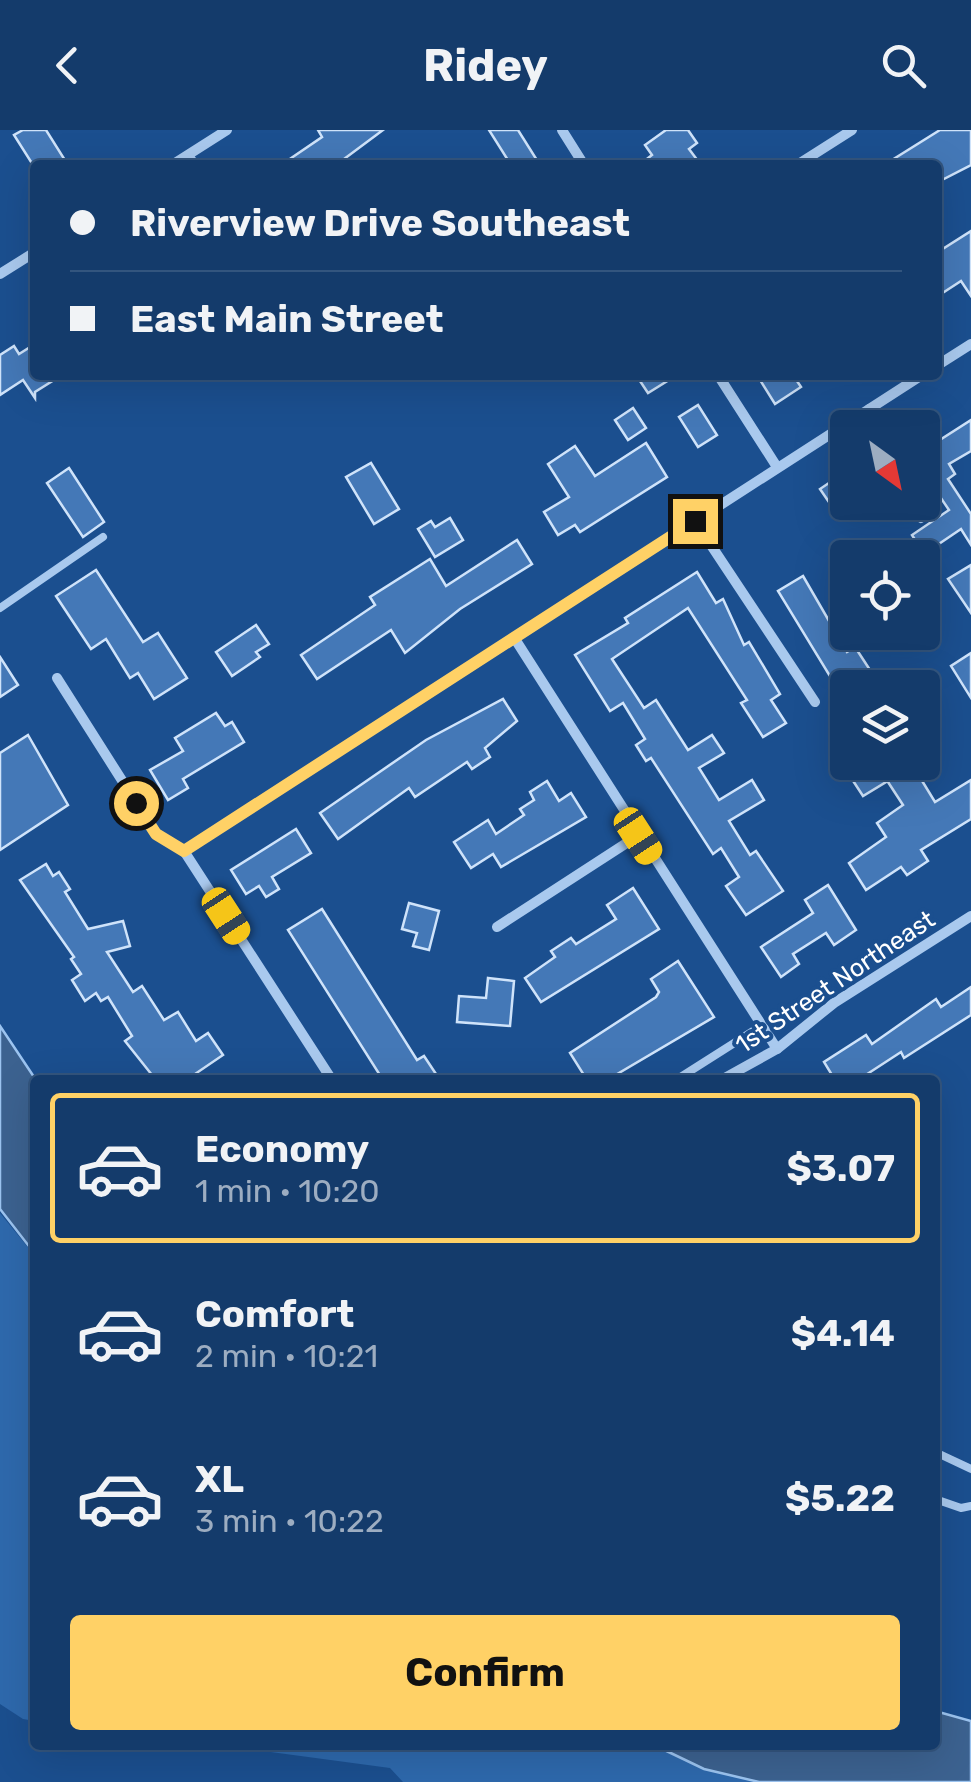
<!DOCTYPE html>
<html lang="en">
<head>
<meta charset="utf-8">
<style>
  body { margin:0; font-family:Rubik,sans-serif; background:#214673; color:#f1f3f6; height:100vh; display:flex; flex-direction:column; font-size:38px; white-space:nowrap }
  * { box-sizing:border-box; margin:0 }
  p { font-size:32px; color:#9dadc1 }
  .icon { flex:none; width:55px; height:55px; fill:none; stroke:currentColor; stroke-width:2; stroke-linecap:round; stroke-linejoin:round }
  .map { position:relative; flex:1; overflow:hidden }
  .sheet { position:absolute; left:30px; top:945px; width:910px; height:675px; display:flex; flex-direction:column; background:#143b6b; border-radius:10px; box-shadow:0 10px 40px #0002,0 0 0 2px #33557e }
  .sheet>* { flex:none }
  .guide { position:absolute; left:30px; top:30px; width:912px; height:220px; border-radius:10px; box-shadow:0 10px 40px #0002,0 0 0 2px #33557e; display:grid; align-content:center; height:220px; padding:0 40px; background:#143b6b }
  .needle { width:65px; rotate:147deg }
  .fabs { position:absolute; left:830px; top:280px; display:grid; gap:20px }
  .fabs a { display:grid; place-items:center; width:110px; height:110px; border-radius:10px; background:#143b6b; box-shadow:0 10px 40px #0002,0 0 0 2px #33557e; font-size:50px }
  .end { position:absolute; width:45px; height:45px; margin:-22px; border:12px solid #ffd166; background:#111; box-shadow:0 0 0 5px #111 }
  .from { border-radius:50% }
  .car { position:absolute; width:30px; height:60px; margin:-30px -15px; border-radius:12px; box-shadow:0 0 8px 2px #0007; background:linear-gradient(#f5c518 24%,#345 0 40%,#f5c518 0 76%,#345 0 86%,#f5c518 0) }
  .guide b { display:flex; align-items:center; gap:35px; height:95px; font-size:38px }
  .guide b+b { border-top:2px solid #33557e }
  .guide i { width:25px; height:25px; background:#f1f3f6 }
  ul { padding:18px 0 0; list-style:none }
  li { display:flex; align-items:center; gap:30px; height:150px; margin:0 20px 15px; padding:0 20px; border:5px solid transparent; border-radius:10px }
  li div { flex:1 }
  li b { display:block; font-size:38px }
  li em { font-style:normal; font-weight:700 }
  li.selected { border-color:#ffd166 }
  li>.icon { width:90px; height:90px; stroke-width:1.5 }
  .primary-button { display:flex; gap:20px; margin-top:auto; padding:20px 40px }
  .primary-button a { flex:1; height:115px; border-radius:10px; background:#ffd166; color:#111; font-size:40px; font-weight:700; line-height:115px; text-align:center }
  header { display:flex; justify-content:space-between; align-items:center; height:130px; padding:0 40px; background:#143b6b; font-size:45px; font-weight:700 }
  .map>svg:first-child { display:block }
</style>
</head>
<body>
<header><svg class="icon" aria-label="back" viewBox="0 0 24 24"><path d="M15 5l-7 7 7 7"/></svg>Ridey<svg class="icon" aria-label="search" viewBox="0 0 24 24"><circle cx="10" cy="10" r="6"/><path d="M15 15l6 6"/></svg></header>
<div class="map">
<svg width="971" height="1652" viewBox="0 0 971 1652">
  <rect width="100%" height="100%" fill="#1b4f8f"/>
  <g fill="#2e69ad">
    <path d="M0 1083 35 1126V1591L23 1589 0 1574Z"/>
    <path d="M219 1615H795L923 1652H403L390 1638Z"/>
  </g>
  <g fill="#3c6290" stroke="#9cc4f0" stroke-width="2.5">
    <path d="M0 896 36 950 35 1124 0 1079Z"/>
    <path d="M935 1581 971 1591V1652H759L704 1639 654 1615H935Z"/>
  </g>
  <g fill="#4478b7" stroke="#cfe3fa" stroke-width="2.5">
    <path d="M23 0H46L68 35H33L14 5Z"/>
    <path d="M318 0H383L336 35H281L322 7Z"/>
    <path d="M489 0H518L540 35H511Z"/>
    <path d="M666 0H688L697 13 689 19 701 35H639L652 25 645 15Z"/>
    <path d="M940 0H971V35L938 52V35H884Z"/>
    <path d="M971 101V166L961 151 938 166V122Z"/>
    <path d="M35 214V245H62L35 262V268L23 250 0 265V225L14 216 19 224Z"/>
    <path d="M636 245H677L648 263Z"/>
    <path d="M757 245H793L801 257 775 274Z"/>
    <path d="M698 275 717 305 698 317 679 287Z"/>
    <path d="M633 278 646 298 628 310 615 290Z"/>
    <path d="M971 290V321L949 334 955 344 948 349 971 384V415L961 399 924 424 912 405 949 380 922 340V294L935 313Z"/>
    <path d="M646 313 667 347 580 402 575 395 558 405 544 382 569 367 548 334 575 316 595 346Z"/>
    <path d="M371 333 399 379 374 394 346 347Z"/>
    <path d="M69 338 104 392 83 407 47 353Z"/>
    <path d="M848 340V368L833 378 820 359Z"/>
    <path d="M450 388 463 410 435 427 418 399 431 391 435 397Z"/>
    <path d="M517 410 532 434 460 479 405 523 391 500 317 549 301 525 375 475 370 467 430 429 446 456Z"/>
    <path d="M971 435V483L948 449Z"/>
    <path d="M96 440 143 512 158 503 187 548 154 569 138 543 130 548 106 509 91 519 56 466Z"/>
    <path d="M697 442 716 473 723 469 744 515 749 512 780 564 771 570 786 593 763 607 741 573 747 570 688 478 612 529 644 578 656 570 688 620 712 605 724 623 699 638 719 670 752 650 764 670 729 691 750 725 756 721 783 761 746 785 726 756 739 747 721 718 713 724 651 628 646 631 636 615 645 609 623 573 610 581 575 525 628 493 625 488Z"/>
    <path d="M803 446 847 522 855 517 870 540 839 561 778 461Z"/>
    <path d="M256 495 269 514 256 522 260 527 232 546 216 522Z"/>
    <path d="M971 523V568L951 536Z"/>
    <path d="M0 527 18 555 0 567Z"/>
    <path d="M503 569 517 591 485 618 490 627 472 639 467 632 415 667 409 658 338 709 320 683 426 610Z"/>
    <path d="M216 583 225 596 232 592 244 612 183 649 188 658 168 670 150 640 183 621 175 608Z"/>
    <path d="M28 605 68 675 0 720V623Z"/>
    <path d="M857 632H873L886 652 863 666 846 640Z"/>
    <path d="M913 636 935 672 971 650V689L921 720 928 731 907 745 901 737 866 760 849 733 886 707 877 693 903 675 888 652Z"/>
    <path d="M547 651 559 671 571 663 586 687 501 737 493 724 471 738 454 712 488 690 496 704 524 685 520 679 534 670 530 662Z"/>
    <path d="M296 699 311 723 272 747 279 759 266 767 259 756 246 764 231 740Z"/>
    <path d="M46 734 53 746 59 742 70 759 65 762 88 799 123 791 130 816 107 822 133 862 142 856 164 890 178 882 196 911 208 903 223 925 195 944 199 950H156L125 911 132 906 108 867 101 871 96 863 85 871 72 850 81 844 71 829 74 827 20 750Z"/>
    <path d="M828 755 856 800 834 815 826 803 793 824 799 834 781 847 761 817 813 783 805 770Z"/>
    <path d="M633 758 659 799 541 872 525 848 555 827 551 821 571 808 576 814 616 789 607 775Z"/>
    <path d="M409 773 439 781 429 820 413 816 417 803 402 799Z"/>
    <path d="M322 779 417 930 424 926 440 950H383L288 800Z"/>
    <path d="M678 831 714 887 607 950H587L570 923 656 867 659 862 651 849Z"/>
    <path d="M488 848 514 851 510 896 457 892 459 866 486 868Z"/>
    <path d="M971 857V885L904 928 901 922 858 950H835L824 932 866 905 872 914 936 869 941 877Z"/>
  </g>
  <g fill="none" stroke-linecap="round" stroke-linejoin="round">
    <g stroke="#a9c9ee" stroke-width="8">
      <path d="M189 25 196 35"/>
      <path d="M869 278 877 298"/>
      <path d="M912 372 921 389"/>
      <path d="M0 478 103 407"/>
      <path d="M676 950 761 896"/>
      <path d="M935 1322 971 1339"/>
      <path d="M935 1369 961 1378 971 1376"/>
    </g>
    <g stroke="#a9c9ee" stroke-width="10">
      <path d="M562 0 584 35"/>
      <path d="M172 35 227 0"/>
      <path d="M797 35 852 0"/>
      <path d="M0 144 35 122"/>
      <path d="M938 235 971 214"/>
      <path d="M718 245 777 337"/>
      <path d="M695 391 815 572"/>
      <path d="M515 509 777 919"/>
      <path d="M57 548 156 704 184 721 332 950"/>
      <path d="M184 721 922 245"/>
      <path d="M497 797 639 705"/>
      <path d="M721 950 777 919 834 873 971 786"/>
    </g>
  </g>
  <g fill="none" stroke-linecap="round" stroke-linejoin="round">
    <path stroke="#ffd166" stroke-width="12" d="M136 673 156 704 184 721 695 391"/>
  </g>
  <g text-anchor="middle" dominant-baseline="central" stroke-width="8" stroke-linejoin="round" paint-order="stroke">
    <g font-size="25" fill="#fff" stroke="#1b4f8f">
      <text transform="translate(835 852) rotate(-34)">1st Street Northeast</text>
    </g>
  </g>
</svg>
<div class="fabs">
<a><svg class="needle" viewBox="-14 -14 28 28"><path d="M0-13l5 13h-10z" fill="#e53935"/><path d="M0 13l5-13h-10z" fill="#9dadc1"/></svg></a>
<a><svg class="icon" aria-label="locate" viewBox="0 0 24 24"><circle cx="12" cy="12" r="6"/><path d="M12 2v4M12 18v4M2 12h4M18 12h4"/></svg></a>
<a><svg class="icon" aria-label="layers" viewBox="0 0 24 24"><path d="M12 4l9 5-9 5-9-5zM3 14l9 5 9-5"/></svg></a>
</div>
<i class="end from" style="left:136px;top:673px"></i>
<i class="end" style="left:695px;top:391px"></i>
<i class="car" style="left:638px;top:706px;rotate:147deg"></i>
<i class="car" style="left:226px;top:786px;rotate:147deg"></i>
<div class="guide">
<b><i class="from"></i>Riverview Drive Southeast</b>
<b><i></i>East Main Street</b>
</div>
<section class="sheet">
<ul>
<li class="selected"><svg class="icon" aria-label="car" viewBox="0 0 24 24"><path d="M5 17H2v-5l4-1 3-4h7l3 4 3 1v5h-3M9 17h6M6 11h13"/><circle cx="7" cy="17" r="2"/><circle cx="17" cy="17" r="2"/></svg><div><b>Economy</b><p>1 min · 10:20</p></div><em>$3.07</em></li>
<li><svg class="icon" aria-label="car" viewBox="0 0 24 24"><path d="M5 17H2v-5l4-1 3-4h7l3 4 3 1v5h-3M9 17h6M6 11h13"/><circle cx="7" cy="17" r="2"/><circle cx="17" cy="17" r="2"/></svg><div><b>Comfort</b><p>2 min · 10:21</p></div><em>$4.14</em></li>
<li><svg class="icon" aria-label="car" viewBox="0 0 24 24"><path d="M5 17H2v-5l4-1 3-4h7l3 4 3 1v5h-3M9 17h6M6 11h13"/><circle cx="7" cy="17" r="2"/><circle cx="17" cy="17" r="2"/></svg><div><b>XL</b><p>3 min · 10:22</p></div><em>$5.22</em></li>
</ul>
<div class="primary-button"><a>Confirm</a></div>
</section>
</div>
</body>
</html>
